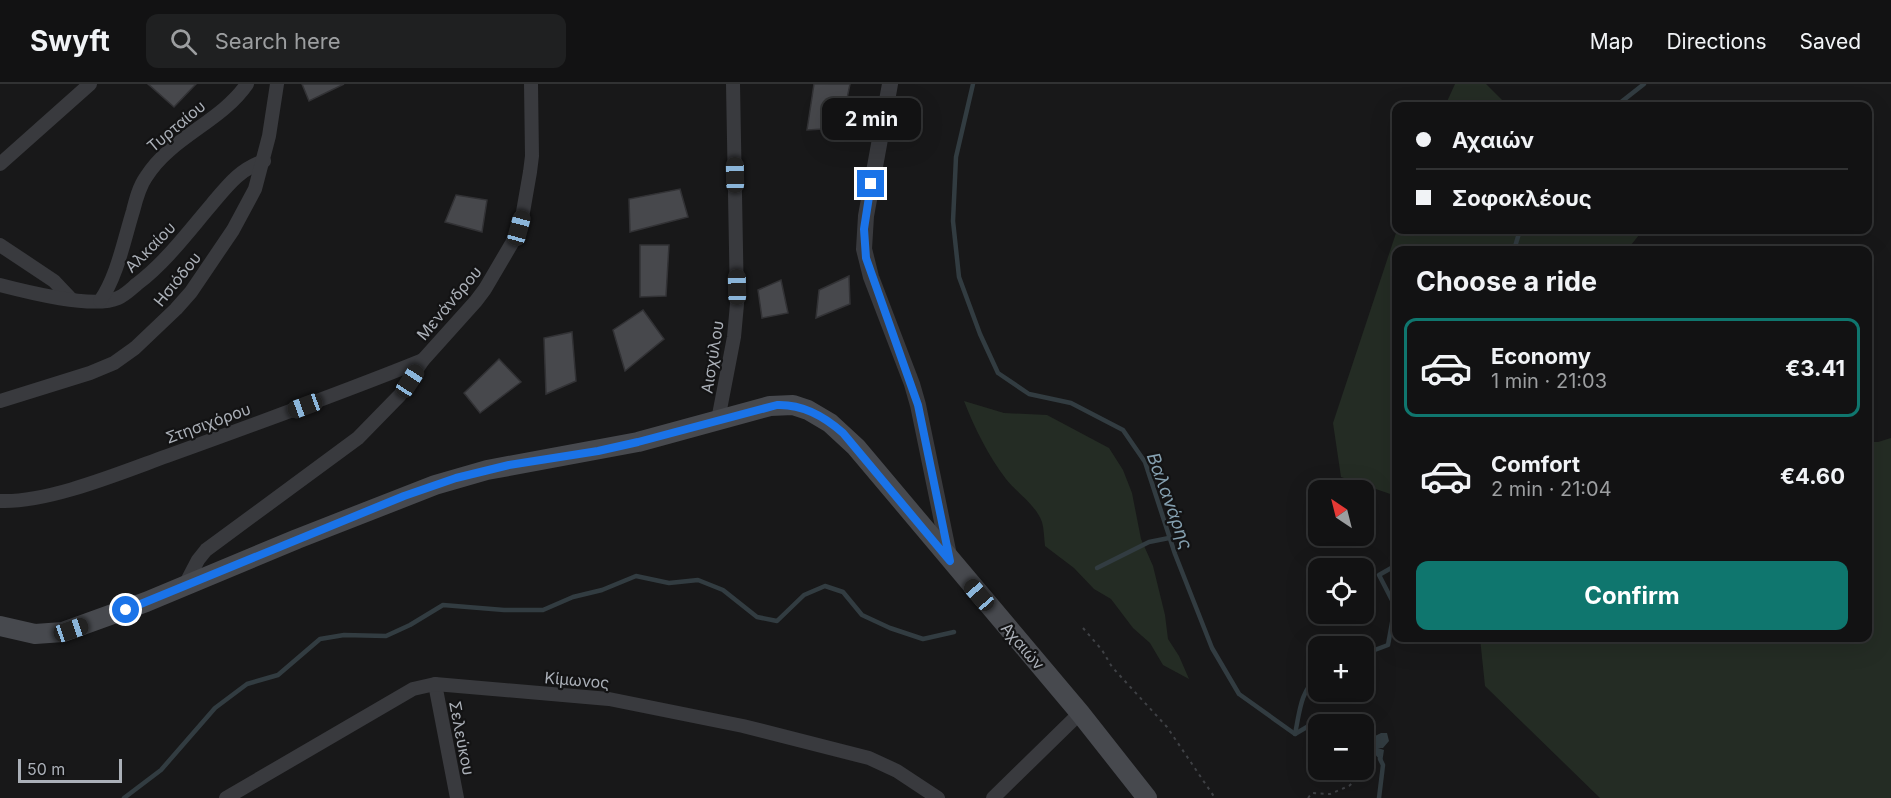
<!DOCTYPE html>
<html lang="en">
<head>
<meta charset="utf-8">
<style>
  body { margin:0; font-family:Inter,sans-serif; background:#1f2021; color:#f1f3f6; height:100vh; display:flex; flex-direction:column; font-size:22px; white-space:nowrap }
  * { box-sizing:border-box; margin:0 }
  p { font-size:20px; color:#9c9ea0 }
  .icon { flex:none; width:33px; height:33px; fill:none; stroke:currentColor; stroke-width:2; stroke-linecap:round; stroke-linejoin:round }
  .map { position:relative; flex:1; overflow:hidden }
  .sheet { position:absolute; left:1392px; top:162px; width:480px; height:396px; display:flex; flex-direction:column; background:#121213; border-radius:12px; box-shadow:0 6px 24px #0002,0 0 0 2px #313233 }
  .sheet>* { flex:none }
  .banner { position:absolute; left:1392px; top:18px; width:480px; height:132px; border-radius:12px; box-shadow:0 6px 24px #0002,0 0 0 2px #313233; display:grid; align-content:center; height:132px; padding:0 24px; background:#121213 }
  .needle { width:39px; rotate:325deg }
  .tools { position:absolute; left:1308px; top:396px; display:grid; gap:12px }
  .tools a { display:grid; place-items:center; width:66px; height:66px; border-radius:12px; background:#121213; box-shadow:0 6px 24px #0002,0 0 0 2px #313233; font-size:30px }
  .scale { position:absolute; left:18px; bottom:15px; width:104px; box-sizing:border-box; padding-left:6px; border:3px solid #abb0b8; border-top:0; font-size:16px; line-height:21px; white-space:nowrap; color:#abb0b8; -webkit-text-stroke:4px #131314; paint-order:stroke }
  .end { position:absolute; width:27px; height:27px; margin:-14px; border:8px solid #1a73e8; background:#fff; box-shadow:0 0 0 3px #fff }
  .from { border-radius:50% }
  .bubble { position:absolute; height:42px; border-radius:12px; background:#121213; box-shadow:0 6px 24px #0002,0 0 0 2px #313233; font-size:20px; font-weight:700; line-height:42px; text-align:center }
  .car { position:absolute; width:18px; height:36px; margin:-18px -9px; border-radius:8px; box-shadow:0 0 4px 2px #0007; background:linear-gradient(#222 24%,#8ab4d8 0 40%,#222 0 76%,#8ab4d8 0 86%,#222 0) }
  .banner b { display:flex; align-items:center; gap:21px; height:57px; font-size:22px }
  .banner b+b { border-top:2px solid #313233 }
  .banner i { width:15px; height:15px; background:#f1f3f6 }
  ul { padding:0; list-style:none }
  li { display:flex; align-items:center; gap:18px; height:99px; margin:0 12px 9px; padding:0 12px; border:3px solid transparent; border-radius:12px }
  li div { flex:1 }
  li b { display:block; font-size:22px }
  li em { font-style:normal; font-weight:700 }
  li.on { border-color:#0f766e }
  li>.icon { width:54px; height:54px; stroke-width:1.5 }
  h2 { padding:0 24px; font-size:27px; line-height:72px }
  .primary-button { display:flex; gap:12px; margin-top:auto; padding:12px 24px }
  .primary-button a { flex:1; height:69px; border-radius:12px; background:#0f766e; color:#fff; font-size:24px; font-weight:700; line-height:69px; text-align:center }
  header { display:flex; align-items:center; gap:36px; box-sizing:border-box; height:84px; padding:0 30px; background:#121213; border-bottom:2px solid #313233 }
  header strong { font-size:28px }
  nav { display:flex; gap:33px; margin-inline-start:auto; font-size:21px }
  .search { width:420px; height:54px; background:#1f2021; display:flex; align-items:center; gap:15px; box-sizing:border-box; padding:0 21px; border-radius:12px; color:#9c9ea0; font-size:22px }
  .map>svg:first-child { display:block }
</style>
</head>
<body>
<header>
<strong>Swyft</strong>
<div class="search"><svg class="icon" aria-label="search" viewBox="0 0 24 24"><circle cx="10" cy="10" r="6"/><path d="M15 15l6 6"/></svg>Search here</div>
<nav><a>Map</a><a>Directions</a><a>Saved</a></nav>
</header>
<div class="map">
<svg width="1891" height="714" viewBox="0 0 1891 714">
  <rect width="100%" height="100%" fill="#181819"/>
  <g fill="#242c24">
    <path d="M1455 0H1486L1508 22H1445Z"/>
    <path d="M1397 146H1643L1627 166H1396V412L1341 393 1333 339Z"/>
    <path d="M964 317 1004 329 1047 331 1109 364 1123 386 1132 409 1141 455 1153 482 1165 531 1168 555 1179 572 1189 595 1163 581 1150 559 1133 544 1111 515 1094 505 1074 484 1045 462C1044 454 1044 445 1042 438 1036 421 1017 409 1006 395 988 371 975 345 964 317Z"/>
    <path d="M1891 354V714H1600L1485 602 1480 554H1868V358H1878Z"/>
  </g>
  <path fill="#323c41" d="M1381 649H1387L1389 657 1383 664H1378L1384 666 1382 679 1371 665 1373 663 1366 660 1369 655Z"/>
  <g fill="none" stroke-linecap="round" stroke-linejoin="round">
    <g stroke="#323c41" stroke-width="4.5">
      <path d="M973 0 956 73 953 137 959 193 980 250 998 289 1029 310 1071 319 1123 346 1145 378 1175 470 1212 564 1239 610 1295 650 1312 640 1350 635 1356 640"/>
      <path d="M1616 22 1644 0"/>
      <path d="M1514 166 1520 146"/>
      <path d="M1097 484 1149 458 1169 454"/>
      <path d="M1364 570 1388 561 1395 522 1379 491 1393 483 1396 477"/>
      <path d="M1364 647 1374 658"/>
      <path d="M1295 650C1300 626 1300 609 1318 591"/>
      <path d="M124 714 161 686 215 624 247 600 278 591 320 555 344 551 386 552 410 541 443 521 504 526H543L573 513 602 506 636 492 669 499 698 496 723 506 757 533 777 537 804 511 825 502 843 508 862 531 890 544 923 555 954 548"/>
      <path d="M1379 714 1383 681 1380 675"/>
    </g>
  </g>
  <g fill="#47484c" stroke="#323235" stroke-width="1.5">
    <path d="M148 0H196L174 23Z"/>
    <path d="M302 0H344L309 17Z"/>
    <path d="M814 0H850L841 44 807 46Z"/>
    <path d="M680 105 688 133 630 148 629 115Z"/>
    <path d="M456 111 487 116 482 148 445 138Z"/>
    <path d="M640 161H669L666 212 640 213Z"/>
    <path d="M849 192 850 220 816 234 819 206Z"/>
    <path d="M781 196 788 229 762 234 758 206Z"/>
    <path d="M643 226 664 255 625 287 613 246Z"/>
    <path d="M572 248 576 297 546 310 544 254Z"/>
    <path d="M499 275 521 298 480 329 464 309Z"/>
  </g>
  <g fill="none" stroke-linecap="round" stroke-linejoin="round">
    <g stroke="#3f4145" stroke-width="2" stroke-dasharray="3 4.5" stroke-linecap="butt">
      <path d="M1083 544 1102 566 1112 583 1167 643 1215 714"/>
      <path d="M1364 661V660"/>
      <path d="M1308 714 1312 709 1330 710 1349 702 1356 696 1355 689 1357 686"/>
    </g>
    <g stroke="#393a3e" stroke-width="14">
      <path d="M0 80 90 0"/>
      <path d="M0 161 54 197 71 215"/>
      <path d="M0 201C27 208 93 225 118 214 125 211 131 205 137 200 166 178 188 148 212 120 228 101 240 85 264 77"/>
      <path d="M100 217C117 193 124 156 133 127 136 115 139 103 146 93 171 53 221 38 247 0"/>
      <path d="M0 317 90 289 114 279 135 264 176 225 191 208 233 146 255 105 269 52 277 0"/>
      <path d="M718 336 734 253 737 220 733 0"/>
      <path d="M0 417C48 419 120 389 167 372 253 341 339 310 423 276"/>
      <path d="M185 501 198 476 206 466 358 354 400 311 423 276 476 217 485 205 512 159 519 144 523 128 530 88 532 72 531 0"/>
      <path d="M435 600 457 714"/>
      <path d="M226 714 413 605 435 600 609 615 743 642 869 674 897 687 938 714"/>
      <path d="M993 714 1080 629"/>
    </g>
    <path stroke="#393a3e" stroke-width="16" d="M890 0 866 132 864 165 871 193 912 300 918 321 950 476"/>
    <path stroke="#47494e" stroke-width="20" d="M0 542 35 550 63 548 146 518 297 455 435 401 487 386 638 358 770 322 793 321 808 326 830 339 856 363 1080 629 1147 714"/>
  </g>
  <g fill="none" stroke-linecap="round" stroke-linejoin="round">
    <path stroke="#1a73e8" stroke-width="8" d="M126 526 404 412 456 394 509 381 598 367 638 358 777 321C803 320 824 332 843 349L950 477 918 321 866 174 864 145 871 100"/>
  </g>
  <g text-anchor="middle" dominant-baseline="central" stroke-width="4.5" stroke-linejoin="round" paint-order="stroke">
    <g font-size="16" fill="#abb0b8" stroke="#131314">
      <text transform="translate(176 42) rotate(-40)">Τυρταίου</text>
      <text transform="translate(150 163) rotate(-45)">Αλκαίου</text>
      <text transform="translate(177 195) rotate(-51)">Ησιόδου</text>
      <text transform="translate(449 219) rotate(-50)">Μενάνδρου</text>
      <text transform="translate(712 273) rotate(-81)">Αισχύλου</text>
      <text transform="translate(208 339) rotate(-20)">Στησιχόρου</text>
      <text transform="translate(1023 562) rotate(49)">Αχαιών</text>
      <text transform="translate(577 596) rotate(5)">Κίμωνος</text>
      <text transform="translate(462 654) rotate(79)">Σελεύκου</text>
    </g>
    <g font-size="18" font-style="italic" fill="#85a0b0" stroke="#131314">
      <text transform="translate(1170 417) rotate(70)">Βαλανάρης</text>
    </g>
  </g>
</svg>
<div class="tools">
<a><svg class="needle" viewBox="-14 -14 28 28"><path d="M0-13l5 13h-10z" fill="#e53935"/><path d="M0 13l5-13h-10z" fill="#9c9ea0"/></svg></a>
<a><svg class="icon" aria-label="locate" viewBox="0 0 24 24"><circle cx="12" cy="12" r="6"/><path d="M12 2v4M12 18v4M2 12h4M18 12h4"/></svg></a>
<a>+</a>
<a>−</a>
</div>
<div class="scale">50 m</div>
<i class="end from" style="left:126px;top:526px"></i>
<i class="end" style="left:871px;top:100px"></i>
<div class="bubble" style="left:822px;top:14px;width:99px">2 min</div>
<i class="car" style="left:735px;top:91px;rotate:359deg"></i>
<i class="car" style="left:519px;top:144px;rotate:15deg"></i>
<i class="car" style="left:737px;top:203px;rotate:359deg"></i>
<i class="car" style="left:410px;top:297px;rotate:33deg"></i>
<i class="car" style="left:305px;top:322px;rotate:250deg"></i>
<i class="car" style="left:979px;top:511px;rotate:319deg"></i>
<i class="car" style="left:71px;top:546px;rotate:71deg"></i>
<div class="banner">
<b><i class="from"></i>Αχαιών</b>
<b><i></i>Σοφοκλέους</b>
</div>
<section class="sheet">
<h2>Choose a ride</h2>
<ul>
<li class="on"><svg class="icon" aria-label="car" viewBox="0 0 24 24"><path d="M5 17H2v-5l4-1 3-4h7l3 4 3 1v5h-3M9 17h6M6 11h13"/><circle cx="7" cy="17" r="2"/><circle cx="17" cy="17" r="2"/></svg><div><b>Economy</b><p>1 min · 21:03</p></div><em>€3.41</em></li>
<li><svg class="icon" aria-label="car" viewBox="0 0 24 24"><path d="M5 17H2v-5l4-1 3-4h7l3 4 3 1v5h-3M9 17h6M6 11h13"/><circle cx="7" cy="17" r="2"/><circle cx="17" cy="17" r="2"/></svg><div><b>Comfort</b><p>2 min · 21:04</p></div><em>€4.60</em></li>
</ul>
<div class="primary-button"><a>Confirm</a></div>
</section>
</div>
</body>
</html>
